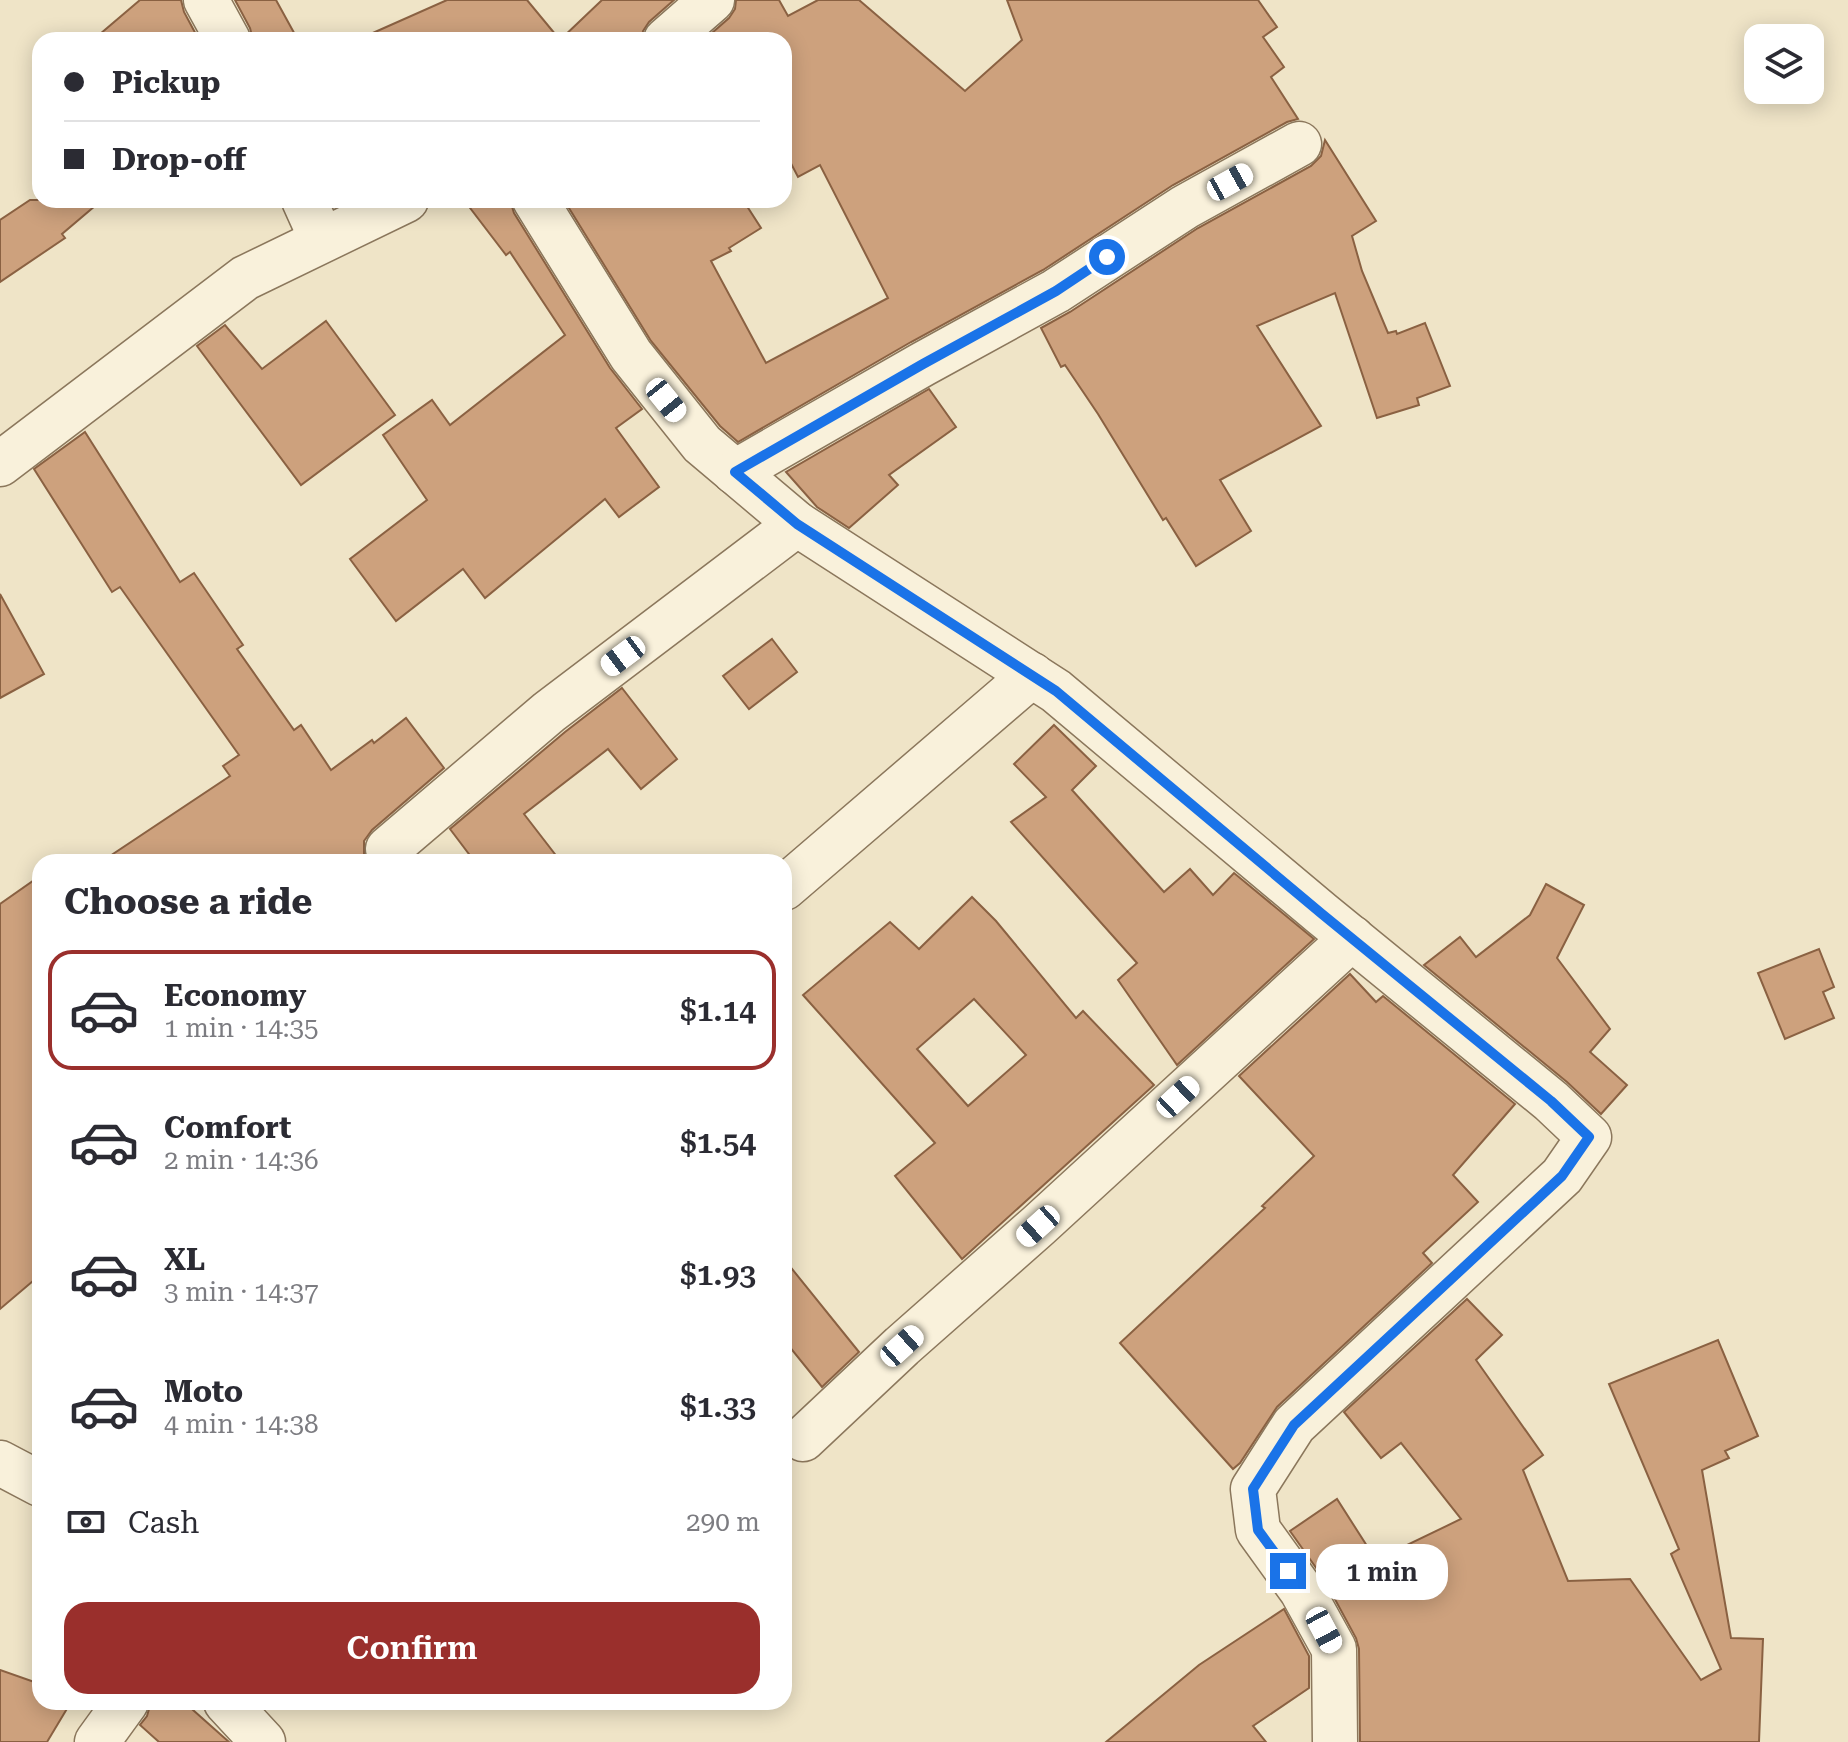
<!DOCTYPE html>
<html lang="en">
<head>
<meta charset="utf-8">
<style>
  body { margin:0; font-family:"Roboto Serif",serif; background:#f7f7f7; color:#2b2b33; height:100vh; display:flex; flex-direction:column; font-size:30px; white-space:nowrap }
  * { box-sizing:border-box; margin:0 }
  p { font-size:26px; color:#7c7c81 }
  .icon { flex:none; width:44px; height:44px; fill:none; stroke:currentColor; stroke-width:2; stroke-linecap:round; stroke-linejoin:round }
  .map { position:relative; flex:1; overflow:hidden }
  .panel { position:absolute; left:32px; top:854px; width:760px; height:856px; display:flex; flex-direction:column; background:#fff; border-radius:24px; box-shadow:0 4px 20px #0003 }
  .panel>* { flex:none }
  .banner { position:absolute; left:32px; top:32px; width:760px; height:176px; border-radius:24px; box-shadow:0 4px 20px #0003; display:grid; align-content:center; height:176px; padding:0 32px; background:#fff }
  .tools { position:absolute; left:1744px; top:24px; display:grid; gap:16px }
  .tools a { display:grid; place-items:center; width:80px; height:80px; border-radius:16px; background:#fff; box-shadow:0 4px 20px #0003; font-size:40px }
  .end { position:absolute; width:36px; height:36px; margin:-18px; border:10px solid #1a73e8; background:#fff; box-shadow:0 0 0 4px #fff }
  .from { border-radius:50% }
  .bubble { position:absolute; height:56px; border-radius:24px; background:#fff; box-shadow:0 4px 20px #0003; font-size:26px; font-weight:600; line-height:56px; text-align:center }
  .car { position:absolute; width:24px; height:48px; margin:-24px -12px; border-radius:10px; box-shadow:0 0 6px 2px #0007; background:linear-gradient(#fff 24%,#345 0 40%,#fff 0 76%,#345 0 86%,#fff 0) }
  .banner b { display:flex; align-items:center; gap:28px; height:76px; font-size:30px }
  .banner b+b { border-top:2px solid #e1e1e2 }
  .banner i { width:20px; height:20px; background:#2b2b33 }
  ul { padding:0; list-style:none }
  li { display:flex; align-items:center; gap:24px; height:120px; margin:0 16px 12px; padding:0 16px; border:4px solid transparent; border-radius:24px }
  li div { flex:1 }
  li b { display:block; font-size:30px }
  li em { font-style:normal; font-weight:600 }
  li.active { border-color:#9a2f2c }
  li>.icon { width:72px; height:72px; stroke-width:1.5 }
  h2 { padding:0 32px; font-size:36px; line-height:96px }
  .pay { display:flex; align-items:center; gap:20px; height:88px; padding:0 32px; font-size:30px }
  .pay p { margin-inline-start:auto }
  .primary-button { display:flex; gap:16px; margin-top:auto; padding:16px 32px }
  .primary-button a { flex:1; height:92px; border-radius:24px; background:#9a2f2c; color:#fff; font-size:32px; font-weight:600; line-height:92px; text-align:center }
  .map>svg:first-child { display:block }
</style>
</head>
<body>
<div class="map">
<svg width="1848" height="1742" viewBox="0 0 1848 1742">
  <rect width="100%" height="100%" fill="#efe4c7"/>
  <g fill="#cda17d" stroke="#8a6142" stroke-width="2" fill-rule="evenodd">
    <path d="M140 0H181L184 12 199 40H93Z"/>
    <path d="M235 0H276L298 40H253L250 28Z"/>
    <path d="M447 0H527L560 40 602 0H674L649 22 643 31 642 40H357Z"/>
    <path d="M736 0H779L788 16 818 0H859L965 91 1022 40 1007 0H1258L1277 27 1263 37 1284 67 1271 77 1298 119 1287 122 1173 185 1043 270 911 342 738 442 720 426 651 341 564 200H743L761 228 729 248 731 251 711 261 766 363 888 298 820 165 798 177 784 150V40H704L729 18 735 9Z"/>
    <path d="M1325 140 1376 221 1352 236 1362 271 1388 333 1396 331 1397 334 1425 323 1450 386 1417 398 1419 405 1377 418 1335 293 1257 326 1321 426 1220 480 1251 531 1196 566 1166 518 1163 520 1098 414 1065 365 1061 367 1041 328 1070 312 1198 228 1311 166 1321 156Z"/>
    <path d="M30 200H102L62 234 65 238 0 282V220Z"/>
    <path d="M464 200H510L514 213 610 368 642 409 616 428 659 487 619 517 605 499 485 598 463 569 396 621 350 559 427 500 383 435 432 400 450 425 565 335 510 252 506 255Z"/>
    <path d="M326 321 395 415 301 485 197 346 225 325 262 369Z"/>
    <path d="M929 389 956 427 889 475 898 485 849 528 817 507 786 472Z"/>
    <path d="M85 432 180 582 194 573 243 645 237 649 294 730 301 725 331 770 372 740 374 743 406 718 444 768 372 830 364 841V855L355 862H101L230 776 223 766 239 755 120 587 112 592 34 469Z"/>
    <path d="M0 594 44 674 0 698Z"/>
    <path d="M772 639 797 672 749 709 723 676Z"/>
    <path d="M622 688 677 759 641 789 608 749 524 814 561 862H475L450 829 565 732Z"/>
    <path d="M1054 725 1096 766 1072 790 1164 892 1190 869 1213 895 1234 873 1314 939 1177 1065 1118 980 1137 963 1011 822 1046 797 1014 764Z"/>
    <path d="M40 876V1275L0 1309V904Z"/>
    <path d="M1546 884 1584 905 1557 958 1610 1029 1590 1052 1627 1085 1601 1114 1567 1082 1424 965 1460 937 1476 957 1530 915Z"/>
    <path d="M972 897 996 921 1076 1018 1083 1011 1154 1085 962 1259 895 1176 935 1143 803 995 890 922 919 949ZM974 999 1026 1055 968 1106 917 1049Z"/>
    <path d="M1819 949 1834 987 1823 992 1834 1018 1785 1039 1758 973Z"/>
    <path d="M1350 974 1376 1002 1383 996 1515 1104 1453 1175 1478 1202 1423 1253 1432 1263 1277 1407 1240 1463 1233 1469 1120 1343 1265 1208 1262 1206 1314 1156 1239 1076Z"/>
    <path d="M784 1259 859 1352 822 1387 784 1340Z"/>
    <path d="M1467 1299 1502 1335 1476 1360 1543 1455 1523 1470 1568 1581 1630 1579 1701 1680 1721 1669 1671 1554 1679 1549 1609 1384 1718 1340 1758 1436 1725 1451 1729 1458 1702 1470 1731 1638 1763 1639 1759 1742H1360L1359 1649 1356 1638 1324 1579 1290 1531 1337 1499 1376 1560 1461 1519 1401 1443 1381 1458 1344 1412Z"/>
    <path d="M1284 1609 1309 1656V1688L1253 1726 1266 1742H1106L1199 1665Z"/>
    <path d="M0 1670 40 1684V1702H71L47 1742H0Z"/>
    <path d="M151 1702H184L229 1742H159L140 1725 147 1716Z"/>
  </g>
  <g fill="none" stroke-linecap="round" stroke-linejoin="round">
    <defs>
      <g id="street">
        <path d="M206 0 228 40"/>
        <path d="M666 40 712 0"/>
        <path d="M304 200 322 240"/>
        <path d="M535 200 631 355 702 444 797 524 1056 691 1322 914 1551 1101 1589 1137 1562 1176 1294 1425 1253 1489 1258 1530 1302 1591 1334 1649 1335 1742"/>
        <path d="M0 464 245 278 406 200"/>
        <path d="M735 472 923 364 1056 291 1185 207 1299 144"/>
        <path d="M388 849 549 712 797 524"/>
        <path d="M784 888 1032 675"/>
        <path d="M803 1439 902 1346 1038 1226 1352 938"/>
        <path d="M0 1463 40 1484"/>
        <path d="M226 1702 263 1742"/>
        <path d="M97 1742 126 1702"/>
      </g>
    </defs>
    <use href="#street" stroke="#8b775c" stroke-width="47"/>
    <use href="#street" stroke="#f9f1db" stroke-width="44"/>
  </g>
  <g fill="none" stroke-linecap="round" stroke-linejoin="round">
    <path stroke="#1a73e8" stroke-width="10" d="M1107 257 1056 291 923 364 735 472 797 524 1056 691 1322 914 1551 1101 1589 1137 1562 1176 1294 1425 1253 1489 1258 1530 1288 1571"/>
  </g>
</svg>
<div class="tools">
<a><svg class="icon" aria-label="layers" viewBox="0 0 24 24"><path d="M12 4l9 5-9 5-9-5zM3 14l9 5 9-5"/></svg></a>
</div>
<i class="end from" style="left:1107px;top:257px"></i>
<i class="end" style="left:1288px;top:1571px"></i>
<div class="bubble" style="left:1316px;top:1544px;width:132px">1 min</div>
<i class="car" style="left:1230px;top:182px;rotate:61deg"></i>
<i class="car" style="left:666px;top:400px;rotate:141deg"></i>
<i class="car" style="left:623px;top:656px;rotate:233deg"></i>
<i class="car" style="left:1178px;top:1097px;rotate:47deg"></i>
<i class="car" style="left:1038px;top:1226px;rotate:228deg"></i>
<i class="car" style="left:902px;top:1346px;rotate:48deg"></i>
<i class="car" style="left:1324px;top:1630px;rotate:152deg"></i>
<div class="banner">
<b><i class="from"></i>Pickup</b>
<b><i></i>Drop-off</b>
</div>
<section class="panel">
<h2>Choose a ride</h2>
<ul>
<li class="active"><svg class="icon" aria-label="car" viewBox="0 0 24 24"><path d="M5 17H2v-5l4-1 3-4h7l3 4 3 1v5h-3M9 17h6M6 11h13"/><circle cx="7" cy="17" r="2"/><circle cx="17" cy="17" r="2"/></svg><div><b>Economy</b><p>1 min · 14:35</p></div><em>$1.14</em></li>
<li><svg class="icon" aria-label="car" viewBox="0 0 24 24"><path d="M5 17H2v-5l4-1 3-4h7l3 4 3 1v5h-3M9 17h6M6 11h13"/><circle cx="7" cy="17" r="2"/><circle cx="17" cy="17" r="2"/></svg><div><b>Comfort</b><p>2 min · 14:36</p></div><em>$1.54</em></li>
<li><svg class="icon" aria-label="car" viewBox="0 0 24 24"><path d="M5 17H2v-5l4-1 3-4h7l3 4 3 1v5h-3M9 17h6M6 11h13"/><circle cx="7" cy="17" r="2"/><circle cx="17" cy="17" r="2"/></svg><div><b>XL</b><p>3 min · 14:37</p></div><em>$1.93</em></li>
<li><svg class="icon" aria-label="car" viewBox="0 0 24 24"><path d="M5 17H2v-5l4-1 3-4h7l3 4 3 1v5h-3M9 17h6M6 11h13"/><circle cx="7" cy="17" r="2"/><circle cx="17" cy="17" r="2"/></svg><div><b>Moto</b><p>4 min · 14:38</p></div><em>$1.33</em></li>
</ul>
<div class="pay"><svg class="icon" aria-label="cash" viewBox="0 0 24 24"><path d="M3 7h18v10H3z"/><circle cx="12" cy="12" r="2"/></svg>Cash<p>290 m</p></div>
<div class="primary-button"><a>Confirm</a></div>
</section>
</div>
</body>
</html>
